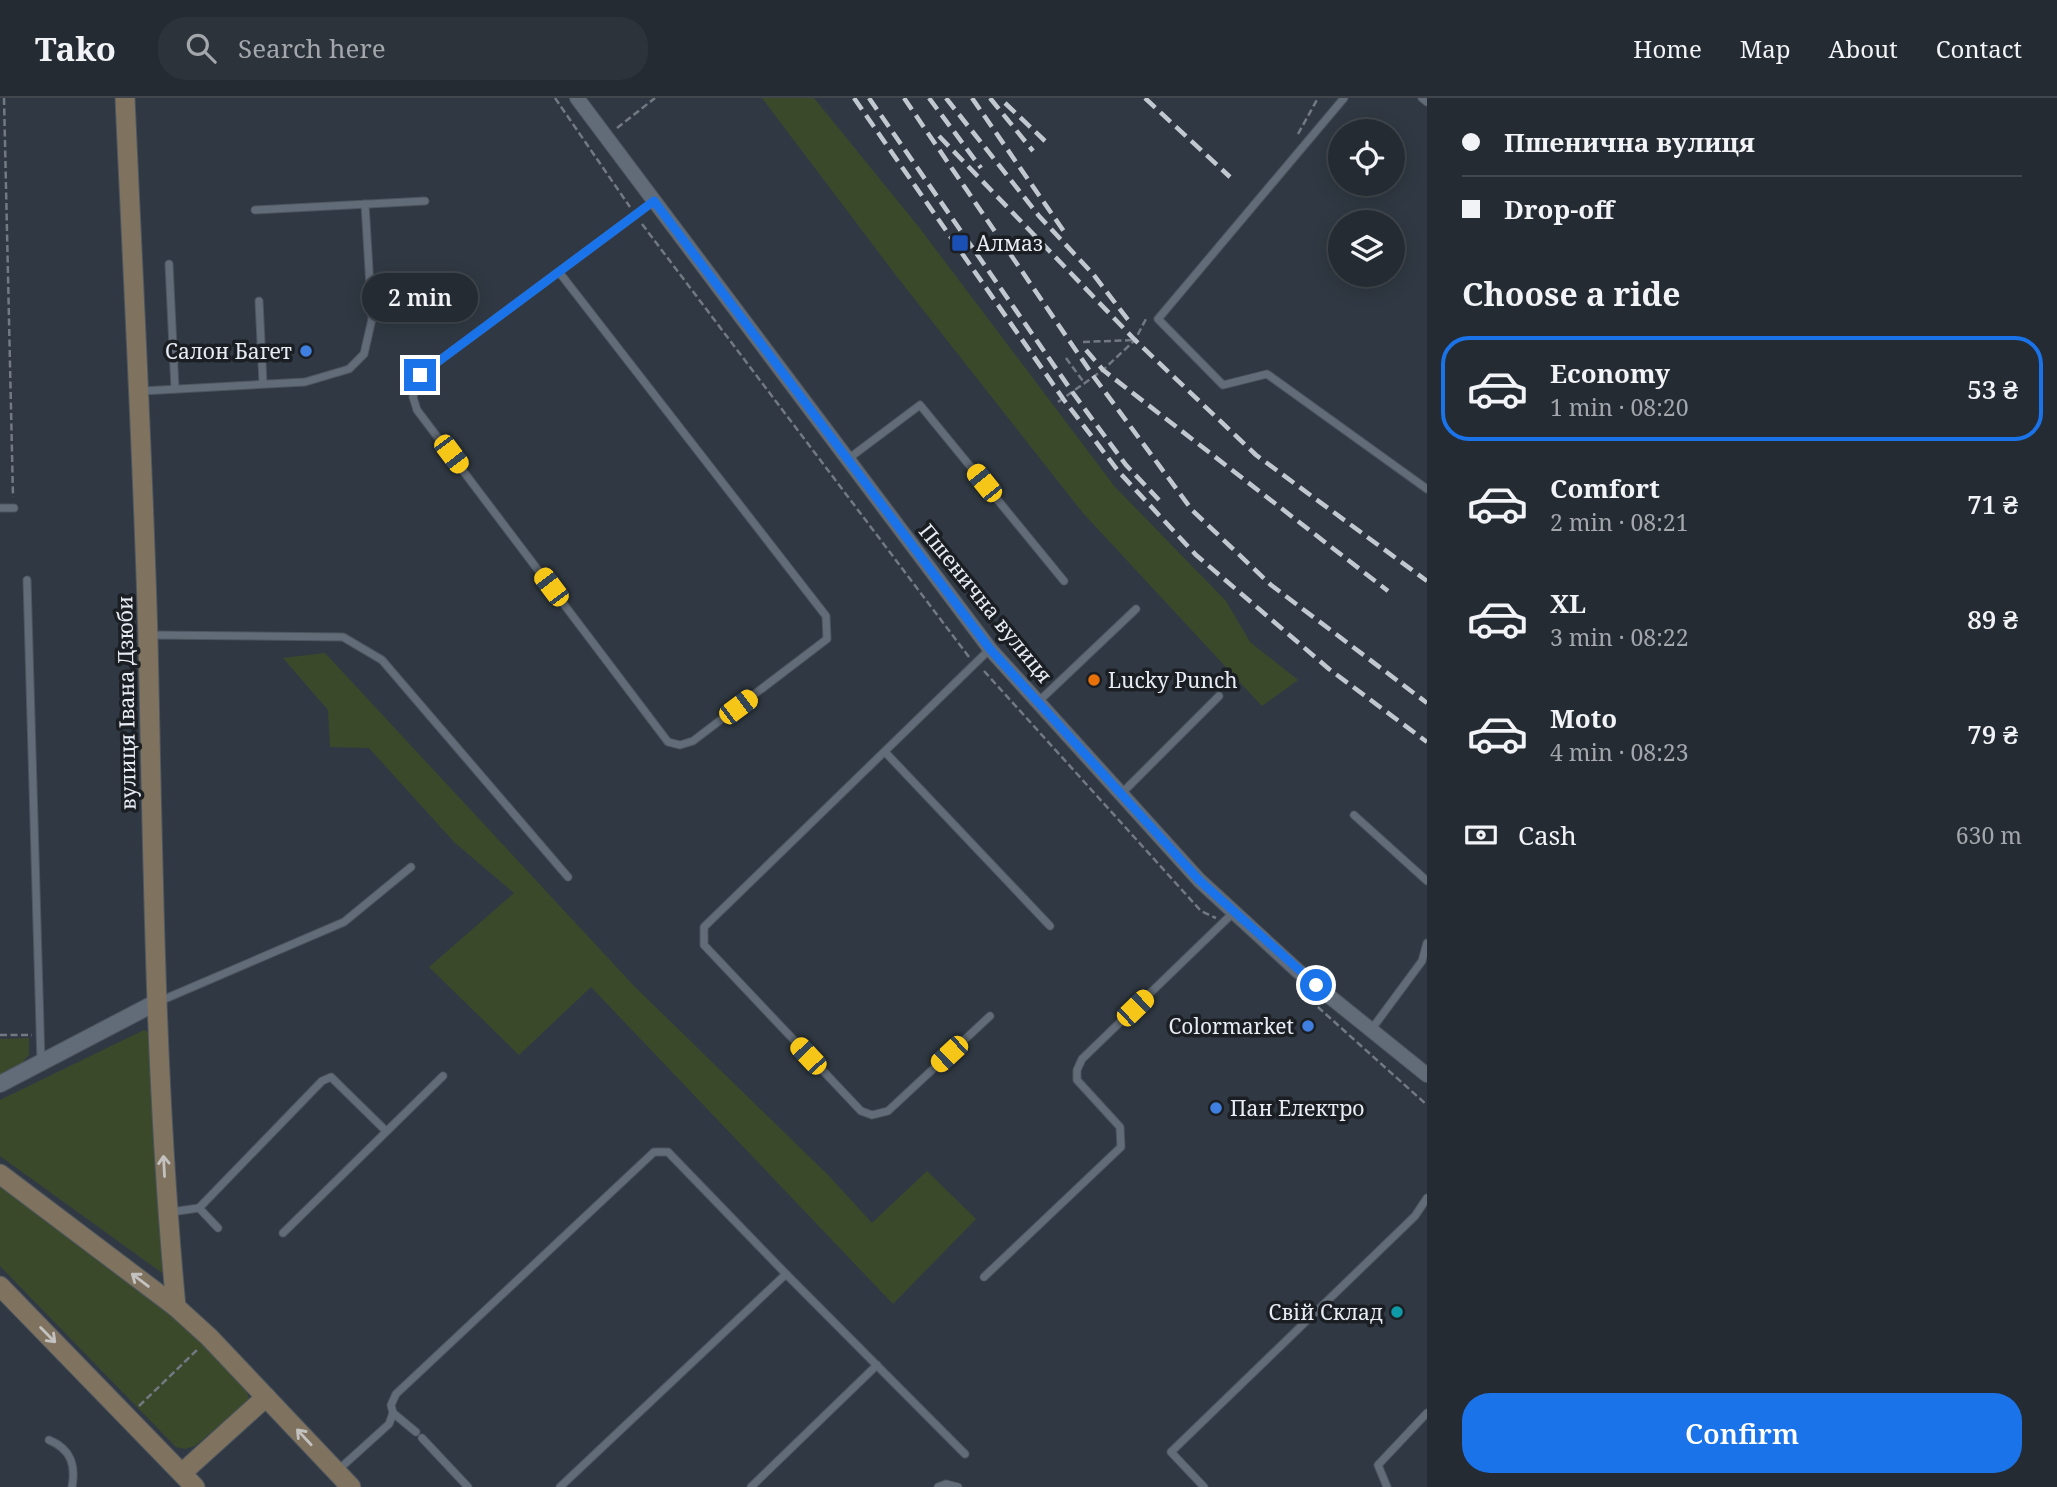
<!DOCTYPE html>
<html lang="en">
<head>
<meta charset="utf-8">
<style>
  body { margin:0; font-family:"Noto Serif",serif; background:#2c333a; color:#f1f3f6; height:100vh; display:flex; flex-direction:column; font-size:26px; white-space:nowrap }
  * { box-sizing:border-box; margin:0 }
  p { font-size:23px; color:#a3a7ac }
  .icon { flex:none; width:38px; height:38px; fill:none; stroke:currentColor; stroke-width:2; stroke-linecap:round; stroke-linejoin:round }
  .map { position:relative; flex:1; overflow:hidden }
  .drawer { display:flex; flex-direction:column; background:#242b32; width:630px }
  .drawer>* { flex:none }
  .top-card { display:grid; align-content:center; height:154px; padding:0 35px; background:#242b32 }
  .fabs { position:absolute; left:1328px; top:21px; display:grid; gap:14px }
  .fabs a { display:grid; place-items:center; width:77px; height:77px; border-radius:50%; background:#242b32; box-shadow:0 4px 18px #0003,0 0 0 2px #41474d; font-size:35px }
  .end { position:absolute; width:32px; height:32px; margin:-16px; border:9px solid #1a73e8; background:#fff; box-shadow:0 0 0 4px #fff }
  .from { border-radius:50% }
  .bubble { position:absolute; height:49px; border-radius:24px; background:#242b32; box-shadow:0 4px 18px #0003,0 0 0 2px #41474d; font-size:23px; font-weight:600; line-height:49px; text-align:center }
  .car { position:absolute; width:21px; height:42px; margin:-21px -10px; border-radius:9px; box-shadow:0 0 5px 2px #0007; background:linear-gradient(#f5c518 24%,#345 0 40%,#f5c518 0 76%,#345 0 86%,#f5c518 0) }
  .top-card b { display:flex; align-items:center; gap:24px; height:66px; font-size:26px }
  .top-card b+b { border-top:2px solid #41474d }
  .top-card i { width:18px; height:18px; background:#f1f3f6 }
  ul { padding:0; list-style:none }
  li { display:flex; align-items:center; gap:21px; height:105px; margin:0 14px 10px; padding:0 21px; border:4px solid transparent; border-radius:28px }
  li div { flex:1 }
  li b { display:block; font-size:26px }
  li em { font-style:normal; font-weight:600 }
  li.active { border-color:#1a73e8 }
  li>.icon { width:63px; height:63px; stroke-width:1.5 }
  h2 { padding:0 35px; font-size:32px; line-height:84px }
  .pay { display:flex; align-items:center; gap:18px; height:77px; padding:0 35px; font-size:26px }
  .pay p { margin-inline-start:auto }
  .button { display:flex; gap:14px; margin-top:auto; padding:14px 35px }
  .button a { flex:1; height:80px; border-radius:28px; background:#1a73e8; color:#fff; font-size:28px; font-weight:600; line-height:80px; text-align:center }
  header { display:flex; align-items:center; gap:42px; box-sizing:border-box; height:98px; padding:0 35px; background:#242b32; border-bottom:2px solid #41474d }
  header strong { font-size:33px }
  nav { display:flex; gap:38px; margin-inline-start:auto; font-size:24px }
  .search { width:490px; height:63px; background:#2c333a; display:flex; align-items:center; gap:18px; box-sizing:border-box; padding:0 24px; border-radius:28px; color:#a3a7ac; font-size:26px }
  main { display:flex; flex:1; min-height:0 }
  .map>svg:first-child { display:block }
</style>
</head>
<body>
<header>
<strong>Tako</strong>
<div class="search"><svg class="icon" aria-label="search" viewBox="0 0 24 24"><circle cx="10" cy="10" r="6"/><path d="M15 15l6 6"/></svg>Search here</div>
<nav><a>Home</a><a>Map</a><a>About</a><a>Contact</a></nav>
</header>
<main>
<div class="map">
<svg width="1427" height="1389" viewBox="0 0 1427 1389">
  <rect width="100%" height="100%" fill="#303943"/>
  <g fill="#3b492b">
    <path d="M762 0H814L918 128 1115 389 1226 503 1250 544 1298 582 1262 608 1083 415 898 180Z"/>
    <path d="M325 555 634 888 828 1077 872 1125 927 1073 976 1121 893 1206 591 889 519 957 429 869 514 795 455 745 369 650 330 649 328 612 283 560Z"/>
    <path d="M144 932 151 936 165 1177 0 1058V1002Z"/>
    <path d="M29 940V957L20 967 0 977V941Z"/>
    <path d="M0 1084 205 1243 247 1294 249 1300 246 1305 195 1348 185 1351 176 1349 0 1168Z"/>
  </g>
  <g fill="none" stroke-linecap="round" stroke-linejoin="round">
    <defs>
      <g id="service">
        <path d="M1344 0 1158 221 1223 287 1267 276 1427 391"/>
        <path d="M1422 0 1427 4"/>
        <path d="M255 112 425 103"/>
        <path d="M169 166 175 291"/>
        <path d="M559 174 826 518 827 541 693 643 680 647 668 644 417 312 413 299 420 277 654 103"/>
        <path d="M259 203 263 285"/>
        <path d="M142 293 305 284 349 271 364 256 372 221 365 106"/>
        <path d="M848 361 920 307 1064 483"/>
        <path d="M0 410H14"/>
        <path d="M27 482 41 964"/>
        <path d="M149 537 343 539 382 562 568 779"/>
        <path d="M990 551 704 829V847L861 1013 872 1017 888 1013 990 918"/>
        <path d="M1038 604 1136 511"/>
        <path d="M886 655 1050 828"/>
        <path d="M1121 696 1219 598"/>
        <path d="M1354 717 1427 783"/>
        <path d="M160 903 344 824 411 769"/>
        <path d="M1371 932 1422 863 1427 845"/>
        <path d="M199 1110 218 1130"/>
        <path d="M171 1114 199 1110 322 983 331 979 386 1033"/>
        <path d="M283 1135 443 978"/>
        <path d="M984 1179 1121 1049 1120 1029 1077 982V972L1082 961 1234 814"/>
        <path d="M393 1315 391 1307 396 1296 654 1054H668L786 1176"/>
        <path d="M422 1340 468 1389"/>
        <path d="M49 1342C71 1351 76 1367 72 1389"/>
        <path d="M337 1373 389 1326 393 1315 416 1334"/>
        <path d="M560 1389 786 1176 965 1356"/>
        <path d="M751 1389 877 1267"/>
        <path d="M938 1389 946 1386 958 1389"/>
        <path d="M1204 1389 1171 1354 1415 1118 1427 1100"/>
        <path d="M1387 1389 1378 1367 1427 1315"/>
      </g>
      <path id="minor" d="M577 0 990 551 1199 782 1298 873 1427 977"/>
      <path id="tertiary" d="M0 986 155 905"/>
      <g id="secondary">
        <path d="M125 0C133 180 143 361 148 541 153 764 155 987 176 1209"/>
        <path d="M0 1076 176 1209 209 1239 351 1389"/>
        <path d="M0 1188 195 1389"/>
        <path d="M182 1375 266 1299"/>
      </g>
    </defs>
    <use href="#service" stroke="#4d555f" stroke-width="9"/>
    <use href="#minor" stroke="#4d555f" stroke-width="16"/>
    <use href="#tertiary" stroke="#4d555f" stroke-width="18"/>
    <use href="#secondary" stroke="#4d555f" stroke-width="21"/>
    <g stroke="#727983" stroke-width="2.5" stroke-dasharray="7 3.5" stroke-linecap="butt">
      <path d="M4 0 13 399"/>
      <path d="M555 0 630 109"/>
      <path d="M617 30 655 0"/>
      <path d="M1298 36 1318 0"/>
      <path d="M642 126 969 559"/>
      <path d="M1083 244 1135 242"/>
      <path d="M1066 260 1085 286"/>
      <path d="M1058 304 1103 272 1135 242 1147 219"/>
      <path d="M984 573 1201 813 1216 820"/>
      <path d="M1310 902 1427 1007"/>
      <path d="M0 937H32"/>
      <path d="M139 1308 197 1252"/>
    </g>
    <use href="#service" stroke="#626c79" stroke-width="7"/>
    <use href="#minor" stroke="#626c79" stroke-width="14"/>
    <use href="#tertiary" stroke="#626c79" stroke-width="16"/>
    <use href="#secondary" stroke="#7f7360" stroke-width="19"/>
    <g stroke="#c2c8d0" stroke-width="4.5" stroke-dasharray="14 7" stroke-linecap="butt">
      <path d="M854 0 1064 302 1119 374 1196 457 1329 571 1427 644"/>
      <path d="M869 0 1073 295 1126 367 1159 402"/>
      <path d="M904 0 1094 279 1192 412 1271 487 1427 605"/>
      <path d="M929 0 981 70"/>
      <path d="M946 0 1039 118 1093 176 1132 227"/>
      <path d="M972 0 1065 135"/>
      <path d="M990 0 1033 53"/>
      <path d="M1145 0 1230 79"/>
      <path d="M1005 5 1045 43"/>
      <path d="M939 38 1135 242 1256 357 1427 483"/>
      <path d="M1086 252 1103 272 1388 493"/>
    </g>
  </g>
  <defs><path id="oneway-shaft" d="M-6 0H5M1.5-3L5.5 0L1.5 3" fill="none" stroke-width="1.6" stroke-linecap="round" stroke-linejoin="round" transform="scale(1.75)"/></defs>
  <g stroke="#c3c2c0">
    <use href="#oneway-shaft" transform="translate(164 1068) rotate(-93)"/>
    <use href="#oneway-shaft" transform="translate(140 1182) rotate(-143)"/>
    <use href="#oneway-shaft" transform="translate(48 1237) rotate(45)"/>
    <use href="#oneway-shaft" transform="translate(304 1339) rotate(-133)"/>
  </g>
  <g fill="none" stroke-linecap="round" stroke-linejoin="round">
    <path stroke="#1a73e8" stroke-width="9" d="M420 277 654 103 990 551 1199 782 1316 887"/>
  </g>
  <rect fill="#1a4fb4" stroke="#1b1f24" stroke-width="2.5" x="951" y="136" width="18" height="18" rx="3.5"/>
  <g fill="#3f7fe0" stroke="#1b1f24" stroke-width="2.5">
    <circle cx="306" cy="253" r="7"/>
    <circle cx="1308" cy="928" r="7"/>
    <circle cx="1216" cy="1010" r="7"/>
  </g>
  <circle fill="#e8710a" stroke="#1b1f24" stroke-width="2.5" cx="1094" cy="582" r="7"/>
  <circle fill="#0f9aa8" stroke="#1b1f24" stroke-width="2.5" cx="1397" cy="1214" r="7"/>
  <g text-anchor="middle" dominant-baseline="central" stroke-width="7" stroke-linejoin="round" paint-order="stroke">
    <g font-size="21" fill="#e7ecf4" stroke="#1b1f24" text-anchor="start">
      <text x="976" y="145">Алмаз</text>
      <text x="292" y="253" text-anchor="end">Салон Багет</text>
      <text x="1108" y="582">Lucky Punch</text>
      <text x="1294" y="928" text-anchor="end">Colormarket</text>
      <text x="1230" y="1010">Пан Електро</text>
      <text x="1383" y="1214" text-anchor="end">Свій Склад</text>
    </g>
    <g font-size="21" fill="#e7ecf4" stroke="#1b1f24">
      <text transform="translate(986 505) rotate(51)">Пшенична вулиця</text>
      <text transform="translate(126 605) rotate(-91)">вулиця Івана Дзюби</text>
    </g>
  </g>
</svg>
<div class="fabs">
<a><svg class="icon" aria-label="locate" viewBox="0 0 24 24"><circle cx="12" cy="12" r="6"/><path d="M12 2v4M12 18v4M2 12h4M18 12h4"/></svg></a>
<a><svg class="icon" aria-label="layers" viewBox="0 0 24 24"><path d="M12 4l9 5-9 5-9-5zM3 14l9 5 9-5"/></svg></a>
</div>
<i class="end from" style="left:1316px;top:887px"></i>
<i class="end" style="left:420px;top:277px"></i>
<div class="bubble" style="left:362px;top:175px;width:116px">2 min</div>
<i class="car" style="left:451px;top:356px;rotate:143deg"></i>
<i class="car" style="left:984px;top:385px;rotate:321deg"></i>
<i class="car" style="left:551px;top:489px;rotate:323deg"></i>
<i class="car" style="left:738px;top:609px;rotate:53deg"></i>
<i class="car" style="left:1135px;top:910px;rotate:46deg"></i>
<i class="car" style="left:949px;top:956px;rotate:227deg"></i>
<i class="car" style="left:808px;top:958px;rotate:317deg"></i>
</div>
<section class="drawer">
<div class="top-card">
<b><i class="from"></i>Пшенична вулиця</b>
<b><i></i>Drop-off</b>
</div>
<h2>Choose a ride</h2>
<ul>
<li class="active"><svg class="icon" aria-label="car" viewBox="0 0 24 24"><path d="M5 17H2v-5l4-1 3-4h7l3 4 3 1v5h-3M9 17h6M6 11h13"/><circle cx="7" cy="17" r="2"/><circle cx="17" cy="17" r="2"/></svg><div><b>Economy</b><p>1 min · 08:20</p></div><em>53 ₴</em></li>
<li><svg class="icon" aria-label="car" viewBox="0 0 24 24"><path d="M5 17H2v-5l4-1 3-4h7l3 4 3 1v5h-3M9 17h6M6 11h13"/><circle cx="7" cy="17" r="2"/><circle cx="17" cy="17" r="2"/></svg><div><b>Comfort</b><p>2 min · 08:21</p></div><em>71 ₴</em></li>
<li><svg class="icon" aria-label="car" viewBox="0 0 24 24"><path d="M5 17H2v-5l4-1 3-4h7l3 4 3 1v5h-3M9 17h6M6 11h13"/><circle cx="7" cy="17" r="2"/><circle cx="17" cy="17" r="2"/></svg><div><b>XL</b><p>3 min · 08:22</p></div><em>89 ₴</em></li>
<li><svg class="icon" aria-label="car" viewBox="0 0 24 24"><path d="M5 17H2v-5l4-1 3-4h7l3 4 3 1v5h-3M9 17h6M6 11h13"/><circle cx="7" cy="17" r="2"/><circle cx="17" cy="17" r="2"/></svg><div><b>Moto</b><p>4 min · 08:23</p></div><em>79 ₴</em></li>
</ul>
<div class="pay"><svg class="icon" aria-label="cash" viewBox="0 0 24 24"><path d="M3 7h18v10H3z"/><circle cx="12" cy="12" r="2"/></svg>Cash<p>630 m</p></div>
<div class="button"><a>Confirm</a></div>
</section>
</main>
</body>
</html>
